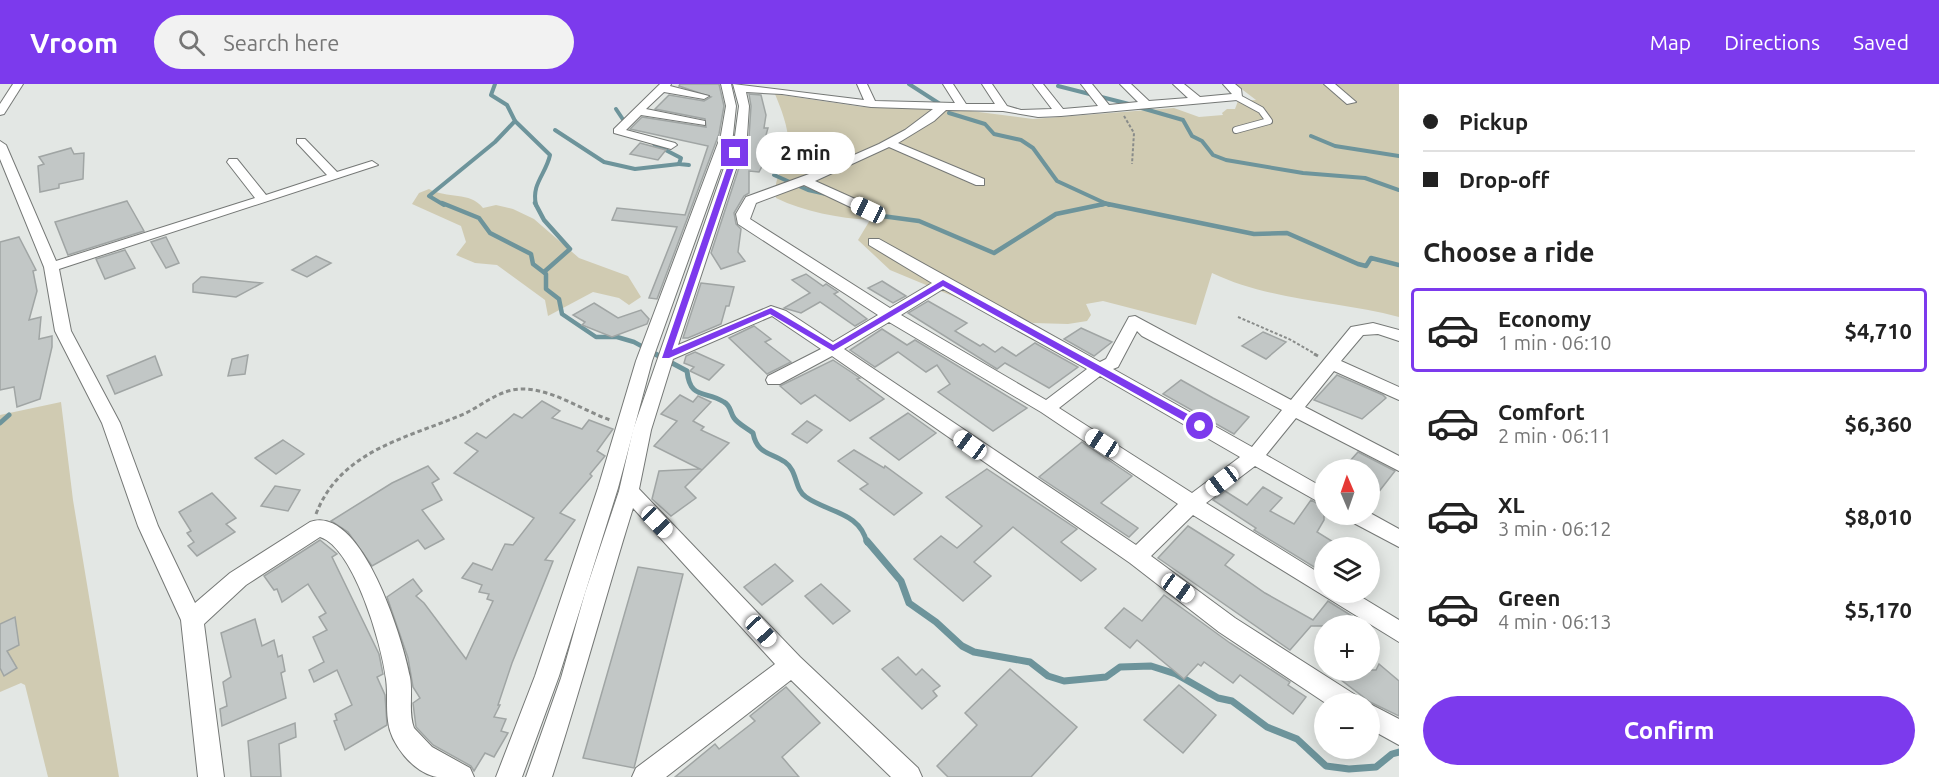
<!DOCTYPE html>
<html lang="en">
<head>
<meta charset="utf-8">
<style>
  body { margin:0; font-family:Ubuntu,sans-serif; background:#f2f2f2; color:#222; height:100vh; display:flex; flex-direction:column; font-size:22px; white-space:nowrap }
  * { box-sizing:border-box; margin:0 }
  p { font-size:20px; color:#767676 }
  .icon { flex:none; width:33px; height:33px; fill:none; stroke:currentColor; stroke-width:2; stroke-linecap:round; stroke-linejoin:round }
  .map { position:relative; flex:1; overflow:hidden }
  .side { display:flex; flex-direction:column; background:#fff; width:540px }
  .side>* { flex:none }
  .hud { display:grid; align-content:center; height:132px; padding:0 24px; background:#fff }
  .needle { width:39px; rotate:358deg }
  .buttons { position:absolute; left:1314px; top:375px; display:grid; gap:12px }
  .buttons a { display:grid; place-items:center; width:66px; height:66px; border-radius:50%; background:#fff; box-shadow:0 3px 15px #0003; font-size:30px }
  .end { position:absolute; width:27px; height:27px; margin:-14px; border:8px solid #7c3aed; background:#fff; box-shadow:0 0 0 3px #fff }
  .from { border-radius:50% }
  .bubble { position:absolute; height:42px; border-radius:21px; background:#fff; box-shadow:0 3px 15px #0003; font-size:20px; font-weight:600; line-height:42px; text-align:center }
  .car { position:absolute; width:18px; height:36px; margin:-18px -9px; border-radius:8px; box-shadow:0 0 4px 2px #0007; background:linear-gradient(#fff 24%,#345 0 40%,#fff 0 76%,#345 0 86%,#fff 0) }
  .hud b { display:flex; align-items:center; gap:21px; height:57px; font-size:22px }
  .hud b+b { border-top:2px solid #e0e0e0 }
  .hud i { width:15px; height:15px; background:#222 }
  ul { padding:0; list-style:none }
  li { display:flex; align-items:center; gap:18px; height:84px; margin:0 12px 9px; padding:0 12px; border:3px solid transparent; border-radius:6px }
  li div { flex:1 }
  li b { display:block; font-size:22px }
  li em { font-style:normal; font-weight:600 }
  li.active { border-color:#7c3aed }
  li>.icon { width:54px; height:54px; stroke-width:1.5 }
  h2 { padding:0 24px; font-size:27px; line-height:72px }
  .button { display:flex; gap:12px; margin-top:auto; padding:12px 24px }
  .button a { flex:1; height:69px; border-radius:36px; background:#7c3aed; color:#fff; font-size:24px; font-weight:600; line-height:69px; text-align:center }
  header { display:flex; align-items:center; gap:36px; box-sizing:border-box; height:84px; padding:0 30px; background:#7c3aed; color:#fff }
  header strong { font-size:28px }
  nav { display:flex; gap:33px; margin-inline-start:auto; font-size:21px }
  .search { width:420px; height:54px; background:#f2f2f2; display:flex; align-items:center; gap:15px; box-sizing:border-box; padding:0 21px; border-radius:33px; color:#767676; font-size:22px }
  main { display:flex; flex:1; min-height:0 }
  .map>svg:first-child { display:block }
</style>
</head>
<body>
<header>
<strong>Vroom</strong>
<div class="search"><svg class="icon" aria-label="search" viewBox="0 0 24 24"><circle cx="10" cy="10" r="6"/><path d="M15 15l6 6"/></svg>Search here</div>
<nav><a>Map</a><a>Directions</a><a>Saved</a></nav>
</header>
<main>
<div class="map">
<svg width="1399" height="693" viewBox="0 0 1399 693">
  <rect width="100%" height="100%" fill="#e3e7e4"/>
  <g fill="#d0cbb2">
    <path d="M1235 0H1399V233C1337 217 1271 217 1212 189L1196 241 1103 217 1086 220 1091 231 1087 237 1068 240 1033 239 993 222 955 213 890 186 858 156 870 136C838 134 805 128 776 114 773 93 783 89 787 70 792 52 782 27 775 10L863 23 955 25 1033 35 1174 24 1199 33 1223 31 1222 29 1227 25H1235L1238 17 1256 16Z"/>
    <path d="M429 105C447 115 470 107 483 124L496 121 513 125 534 135 579 174 628 192 641 213 629 221 619 214 593 208 548 232 545 216 497 181 475 179 456 171 466 158 461 142 412 120 419 109Z"/>
    <path d="M61 318 73 416 119 693H48L25 601 21 599 0 608V331Z"/>
  </g>
  <g fill="none" stroke-linecap="round" stroke-linejoin="round">
    <g stroke="#6d949b" stroke-width="4">
      <path d="M909 0 940 20"/>
      <path d="M1058 2 1129 20"/>
      <path d="M1138 23 1183 36 1192 52 1202 57 1213 71 1226 76 1303 89 1365 94 1399 106"/>
      <path d="M616 25 624 37"/>
      <path d="M949 29 985 40 994 50 1021 56 1033 64 1057 97 1109 121"/>
      <path d="M515 37 550 71C546 90 531 100 536 121"/>
      <path d="M555 46 604 78 635 85 679 80"/>
      <path d="M1311 52 1335 62 1399 72"/>
      <path d="M654 60 681 74 679 80 689 81"/>
      <path d="M774 91 808 106 826 110"/>
      <path d="M444 121 429 112 495 58 515 37 507 21 491 11 495 0"/>
      <path d="M1100 121 1104 120"/>
    </g>
    <g stroke="#6d949b" stroke-width="4.5">
      <path d="M442 119 479 134 490 149 531 170 533 180 546 190V205L559 215 562 230 596 253H617L634 258 658 271"/>
      <path d="M535 119 544 136 570 165 544 188"/>
      <path d="M1103 119 1254 150 1287 149 1358 180 1366 182 1371 174 1399 181"/>
      <path d="M868 127 882 132 919 137 994 169 1056 130 1104 120"/>
    </g>
    <g stroke="#6d949b" stroke-width="5">
      <path d="M655 270 687 287C690 316 705 306 724 318 731 322 730 328 734 334 738 340 747 344 753 349 757 370 770 368 785 378 798 387 794 405 806 413 829 429 860 428 867 459"/>
      <path d="M0 339 9 331"/>
    </g>
    <path stroke="#6d949b" stroke-width="7" d="M867 457 901 497 909 519 936 538 962 562 974 568 1030 578 1048 592 1064 597 1106 593 1120 583 1151 582 1176 590 1218 614 1232 617 1267 643 1297 655 1326 682 1349 685 1376 683 1392 670 1399 668"/>
  </g>
  <g fill="#c2c7c6" stroke="#a0a5a4" stroke-width="1.5">
    <path d="M680 0H719L724 22 719 50 657 215 649 214 677 143 612 136 617 124 685 131 708 62 630 45 642 33 706 43 705 35 655 25 669 11 704 17 711 13 679 2Z"/>
    <path d="M749 10 761 11 766 31 764 44H768L764 58 768 59V71L759 88 749 87V109L744 112 734 129 736 140 741 145 738 168 745 177 721 185 711 169 749 53 751 22Z"/>
    <path d="M640 59 666 66 658 76 630 70Z"/>
    <path d="M71 64 74 70 84 69 83 95 59 100V104L40 108 38 82 44 80 39 73Z"/>
    <path d="M127 117 144 147 68 171 55 138Z"/>
    <path d="M19 153 36 186 33 187 37 207 29 236 41 233 39 255 52 252V263L40 315 17 323 14 303 0 306V158Z"/>
    <path d="M166 153 179 179 166 184 151 158Z"/>
    <path d="M125 166 135 184 105 195 96 175Z"/>
    <path d="M316 172 331 179 307 193 292 186Z"/>
    <path d="M806 190 823 202 826 200 838 208 834 210 867 235 855 242 820 218 801 229 784 224 810 209 792 196Z"/>
    <path d="M201 193H204L262 199 236 213 193 208V200Z"/>
    <path d="M882 197 906 212 893 219 868 204Z"/>
    <path d="M701 199 734 203 729 222H726L721 240 688 254H683Z"/>
    <path d="M928 217 967 239 955 247 980 262 983 260 995 268 1002 263 1016 272 1035 259 1078 283 1049 304 1005 279 997 285 908 229Z"/>
    <path d="M594 219 618 234 641 226 649 235 647 240 612 253 582 241 585 238 573 231Z"/>
    <path d="M754 242 771 255 765 258 791 278 767 290 729 254Z"/>
    <path d="M1081 244 1112 258 1094 272 1064 255Z"/>
    <path d="M882 245 907 261 915 256 1027 324 993 347 938 308 950 300 937 281 926 288 898 268 875 283 850 266Z"/>
    <path d="M1263 248 1286 258 1266 275 1242 262Z"/>
    <path d="M695 268 724 281 709 296 690 287 694 283 684 279 686 272Z"/>
    <path d="M248 271 245 290 228 292 232 275Z"/>
    <path d="M155 272 162 291 115 310 107 292Z"/>
    <path d="M833 276 860 294 857 295 884 315 850 337 815 311 801 320 780 302Z"/>
    <path d="M1337 291 1383 311 1386 314 1362 335 1314 316Z"/>
    <path d="M1181 296 1213 314 1249 333 1234 350 1163 310Z"/>
    <path d="M680 311 693 318 698 312 711 318 693 337 704 343 701 346 729 359 685 403 696 414 671 432 652 415 659 387 700 385 654 362 677 337 661 330Z"/>
    <path d="M542 317 560 327 552 334 582 345 589 336 613 345 597 367 605 372 590 390 592 392 560 429 575 436 545 476 553 477 512 579 498 621H500L494 633 506 635 501 647 508 649 494 673 485 669 474 687 471 682 433 661 416 643 413 619 420 614 413 603 408 574 387 513 413 495 422 507 416 512 424 519 466 575 493 517 487 515 489 510 479 508 482 501 462 494 473 479 492 486 505 460 513 461 534 434 454 389 478 367 465 359 477 349 486 354 514 330 522 334Z"/>
    <path d="M908 329 936 349 899 376 870 354Z"/>
    <path d="M807 337 822 346 807 359 792 350Z"/>
    <path d="M283 356 304 370 276 390 255 374Z"/>
    <path d="M1082 358 1132 392 1101 419 1138 444 1129 453 1039 393Z"/>
    <path d="M854 366 884 384 885 382 922 409 894 431 860 405 868 400 838 377Z"/>
    <path d="M1358 368 1395 387 1370 419V386H1342Z"/>
    <path d="M428 382 439 395 432 399 442 416 422 426 444 455 425 465 418 456 372 482 348 448 331 437 392 399Z"/>
    <path d="M987 385 1077 445 1061 458 1096 485 1081 497 1013 443 974 478 991 492 963 517 914 475 941 452 957 464 982 442 946 413Z"/>
    <path d="M275 402 300 406 288 427 261 422Z"/>
    <path d="M1263 403 1282 414 1270 427 1294 440 1311 416 1324 423V436L1317 448 1343 464H1324V479L1319 486 1254 446 1256 444 1213 416 1225 407 1247 421Z"/>
    <path d="M212 409 236 434 226 440 235 448 197 472 188 462 194 458 187 449 191 447 179 428Z"/>
    <path d="M1188 442 1234 471 1225 481 1265 509 1313 536 1328 517 1352 532 1344 542H1311L1290 566 1158 474Z"/>
    <path d="M320 456 337 470 332 473 379 570 383 590 377 593 385 611 387 641 345 666 334 637 337 636 335 630 352 621 337 586 314 598 309 586 324 578 313 553 327 546 319 533 326 529 308 500 282 518 277 505 274 506 264 492Z"/>
    <path d="M775 480 793 497 762 521 744 503Z"/>
    <path d="M638 483 683 490 634 684 583 674Z"/>
    <path d="M821 500 850 527 833 540 805 512Z"/>
    <path d="M1164 511 1230 559 1290 598 1288 601 1306 613 1293 630 1240 591 1233 599 1204 578 1201 582 1198 580 1184 595 1137 556 1130 564 1105 544 1124 524 1142 537Z"/>
    <path d="M15 533 19 561 7 567 17 584 4 592 0 584V540Z"/>
    <path d="M255 535 262 562 274 556 278 573 282 571 285 587 281 589 286 614 222 642 220 625 227 622 223 598 231 593 221 549Z"/>
    <path d="M898 573 916 591 922 585 940 602 933 607 937 612 922 625 882 585Z"/>
    <path d="M1379 580 1399 597V632L1370 618 1328 586H1376Z"/>
    <path d="M1010 585 1077 643 1031 693H948L937 682 977 641 965 629Z"/>
    <path d="M1179 601 1216 631 1183 669 1144 636Z"/>
    <path d="M786 603 820 639 782 673 799 693H675L715 660 719 665 755 637 750 632Z"/>
    <path d="M295 639 296 653 279 660 281 693H251L248 657Z"/>
  </g>
  <g fill="none" stroke-linecap="round" stroke-linejoin="round">
    <defs>
      <path id="lane" d="M1236 46 1269 37 1261 26 1237 13"/>
      <g id="street">
        <path d="M13 0H23L4 30 0 31V20Z"/>
        <path d="M660 0H671L670 2 709 12 704 15 664 8 646 25 705 37V41L641 31 626 46 675 59 677 61 671 65 614 49V45Z"/>
        <path d="M721 0H731L736 22 733 51 652 277 618 404 559 592 522 693H496L535 592 598 404 636 277 721 51 726 22Z"/>
        <path d="M733 0 864 16 857 0H867L875 17 955 19 943 0H953L966 20H995L982 0H992L1007 22 1021 26 1052 25 1033 0H1043L1063 25 1098 22 1081 0H1092L1109 21 1138 18 1120 0H1131L1149 17 1188 14 1173 0H1184L1200 13 1232 10 1223 0H1235L1241 5 1242 13 1237 16 1061 32 1038 33 1003 27 946 26 934 37 898 59 984 95V101H976L889 63 815 97 873 123V129H863L804 101 756 119 750 135 890 224 932 199 869 161V155H879L1100 278 1106 275 1129 233 1135 232 1291 316 1351 243 1373 239 1399 246V257L1378 250 1363 251 1341 277 1399 303V316L1334 287 1305 323 1399 372V387L1296 334 1266 371 1324 404V421L1255 382 1206 419 1324 492V508H1353L1399 536V558L1193 431 1151 472 1235 534 1357 612 1361 620H1327L1219 548 1130 479 832 272 780 300H768L766 296 768 292 821 265 772 232 673 275 651 346 639 405 800 573 918 684 922 693H891L791 596 666 693H632L636 684 775 580 633 424C605 514 581 604 552 693H526L561 594 585 509 619 407 633 346 735 52 739 22ZM746 8 782 10 871 23 933 25 905 46 879 60 820 86 746 113 736 130 738 140 878 231 833 258 786 227 771 222 678 261 747 52 749 22ZM943 205 1087 285 1046 316 901 231ZM889 238 1041 328 1178 420 1136 461 844 265ZM1137 247 1142 252 1282 326 1252 363 1113 285 1118 283ZM1100 292 1240 373 1192 409 1059 324Z"/>
        <path d="M1324 0H1335L1356 18 1347 20Z"/>
        <path d="M297 55H305L337 88 372 77 378 81 59 185 71 247 120 339 158 442 195 519 230 489 310 438C362 420 403 556 410 593 413 610 408 628 414 644L432 663 470 684 474 693C462 693 448 693 437 693 413 689 390 659 388 637 386 623 388 609 386 595 382 561 354 464 320 453L246 501 204 540 224 693H198L181 536 138 442 102 339 55 247 44 183 0 75V57L6 61 56 177 255 114 227 78 229 75H237L266 111 327 91 297 59Z"/>
        <path d="M1370 429 1399 445V463L1348 436 1345 430Z"/>
        <path d="M1370 620 1399 635V661L1370 645Z"/>
      </g>
    </defs>
    <use href="#lane" stroke="#757876" stroke-width="8"/>
    <use href="#street" stroke="#757876" stroke-width="2"/>
    <g stroke="#898c8a" stroke-width="2" stroke-dasharray="3 2" stroke-linecap="butt">
      <path d="M1124 32 1134 49 1132 80"/>
      <path d="M1238 233 1289 255 1317 271"/>
    </g>
    <g stroke="#898c8a" stroke-width="3" stroke-dasharray="4.5 3" stroke-linecap="butt">
      <path d="M1314 270 1318 272"/>
      <path d="M316 430C341 365 409 354 466 329 484 320 502 304 524 305 554 306 582 326 610 336"/>
    </g>
    <use href="#lane" stroke="#fff" stroke-width="6"/>
    <use href="#street" fill="#fff" fill-rule="evenodd"/>
  </g>
  <path fill="#7c3aed" d="M735 67 739 69 672 266 771 224 833 261 943 196 1204 339V344H1197L943 202 833 267 770 230 669 274H662L732 69Z"/>
</svg>
<div class="buttons">
<a><svg class="needle" viewBox="-14 -14 28 28"><path d="M0-13l5 13h-10z" fill="#e53935"/><path d="M0 13l5-13h-10z" fill="#767676"/></svg></a>
<a><svg class="icon" aria-label="layers" viewBox="0 0 24 24"><path d="M12 4l9 5-9 5-9-5zM3 14l9 5 9-5"/></svg></a>
<a>+</a>
<a>−</a>
</div>
<i class="end from" style="left:1200px;top:342px"></i>
<i class="end" style="left:735px;top:69px"></i>
<div class="bubble" style="left:756px;top:48px;width:99px">2 min</div>
<i class="car" style="left:868px;top:126px;rotate:295deg"></i>
<i class="car" style="left:1102px;top:359px;rotate:303deg"></i>
<i class="car" style="left:970px;top:361px;rotate:306deg"></i>
<i class="car" style="left:1222px;top:397px;rotate:233deg"></i>
<i class="car" style="left:657px;top:438px;rotate:136deg"></i>
<i class="car" style="left:1178px;top:504px;rotate:125deg"></i>
<i class="car" style="left:761px;top:547px;rotate:137deg"></i>
</div>
<section class="side">
<div class="hud">
<b><i class="from"></i>Pickup</b>
<b><i></i>Drop-off</b>
</div>
<h2>Choose a ride</h2>
<ul>
<li class="active"><svg class="icon" aria-label="car" viewBox="0 0 24 24"><path d="M5 17H2v-5l4-1 3-4h7l3 4 3 1v5h-3M9 17h6M6 11h13"/><circle cx="7" cy="17" r="2"/><circle cx="17" cy="17" r="2"/></svg><div><b>Economy</b><p>1 min · 06:10</p></div><em>$4,710</em></li>
<li><svg class="icon" aria-label="car" viewBox="0 0 24 24"><path d="M5 17H2v-5l4-1 3-4h7l3 4 3 1v5h-3M9 17h6M6 11h13"/><circle cx="7" cy="17" r="2"/><circle cx="17" cy="17" r="2"/></svg><div><b>Comfort</b><p>2 min · 06:11</p></div><em>$6,360</em></li>
<li><svg class="icon" aria-label="car" viewBox="0 0 24 24"><path d="M5 17H2v-5l4-1 3-4h7l3 4 3 1v5h-3M9 17h6M6 11h13"/><circle cx="7" cy="17" r="2"/><circle cx="17" cy="17" r="2"/></svg><div><b>XL</b><p>3 min · 06:12</p></div><em>$8,010</em></li>
<li><svg class="icon" aria-label="car" viewBox="0 0 24 24"><path d="M5 17H2v-5l4-1 3-4h7l3 4 3 1v5h-3M9 17h6M6 11h13"/><circle cx="7" cy="17" r="2"/><circle cx="17" cy="17" r="2"/></svg><div><b>Green</b><p>4 min · 06:13</p></div><em>$5,170</em></li>
</ul>
<div class="button"><a>Confirm</a></div>
</section>
</main>
</body>
</html>
